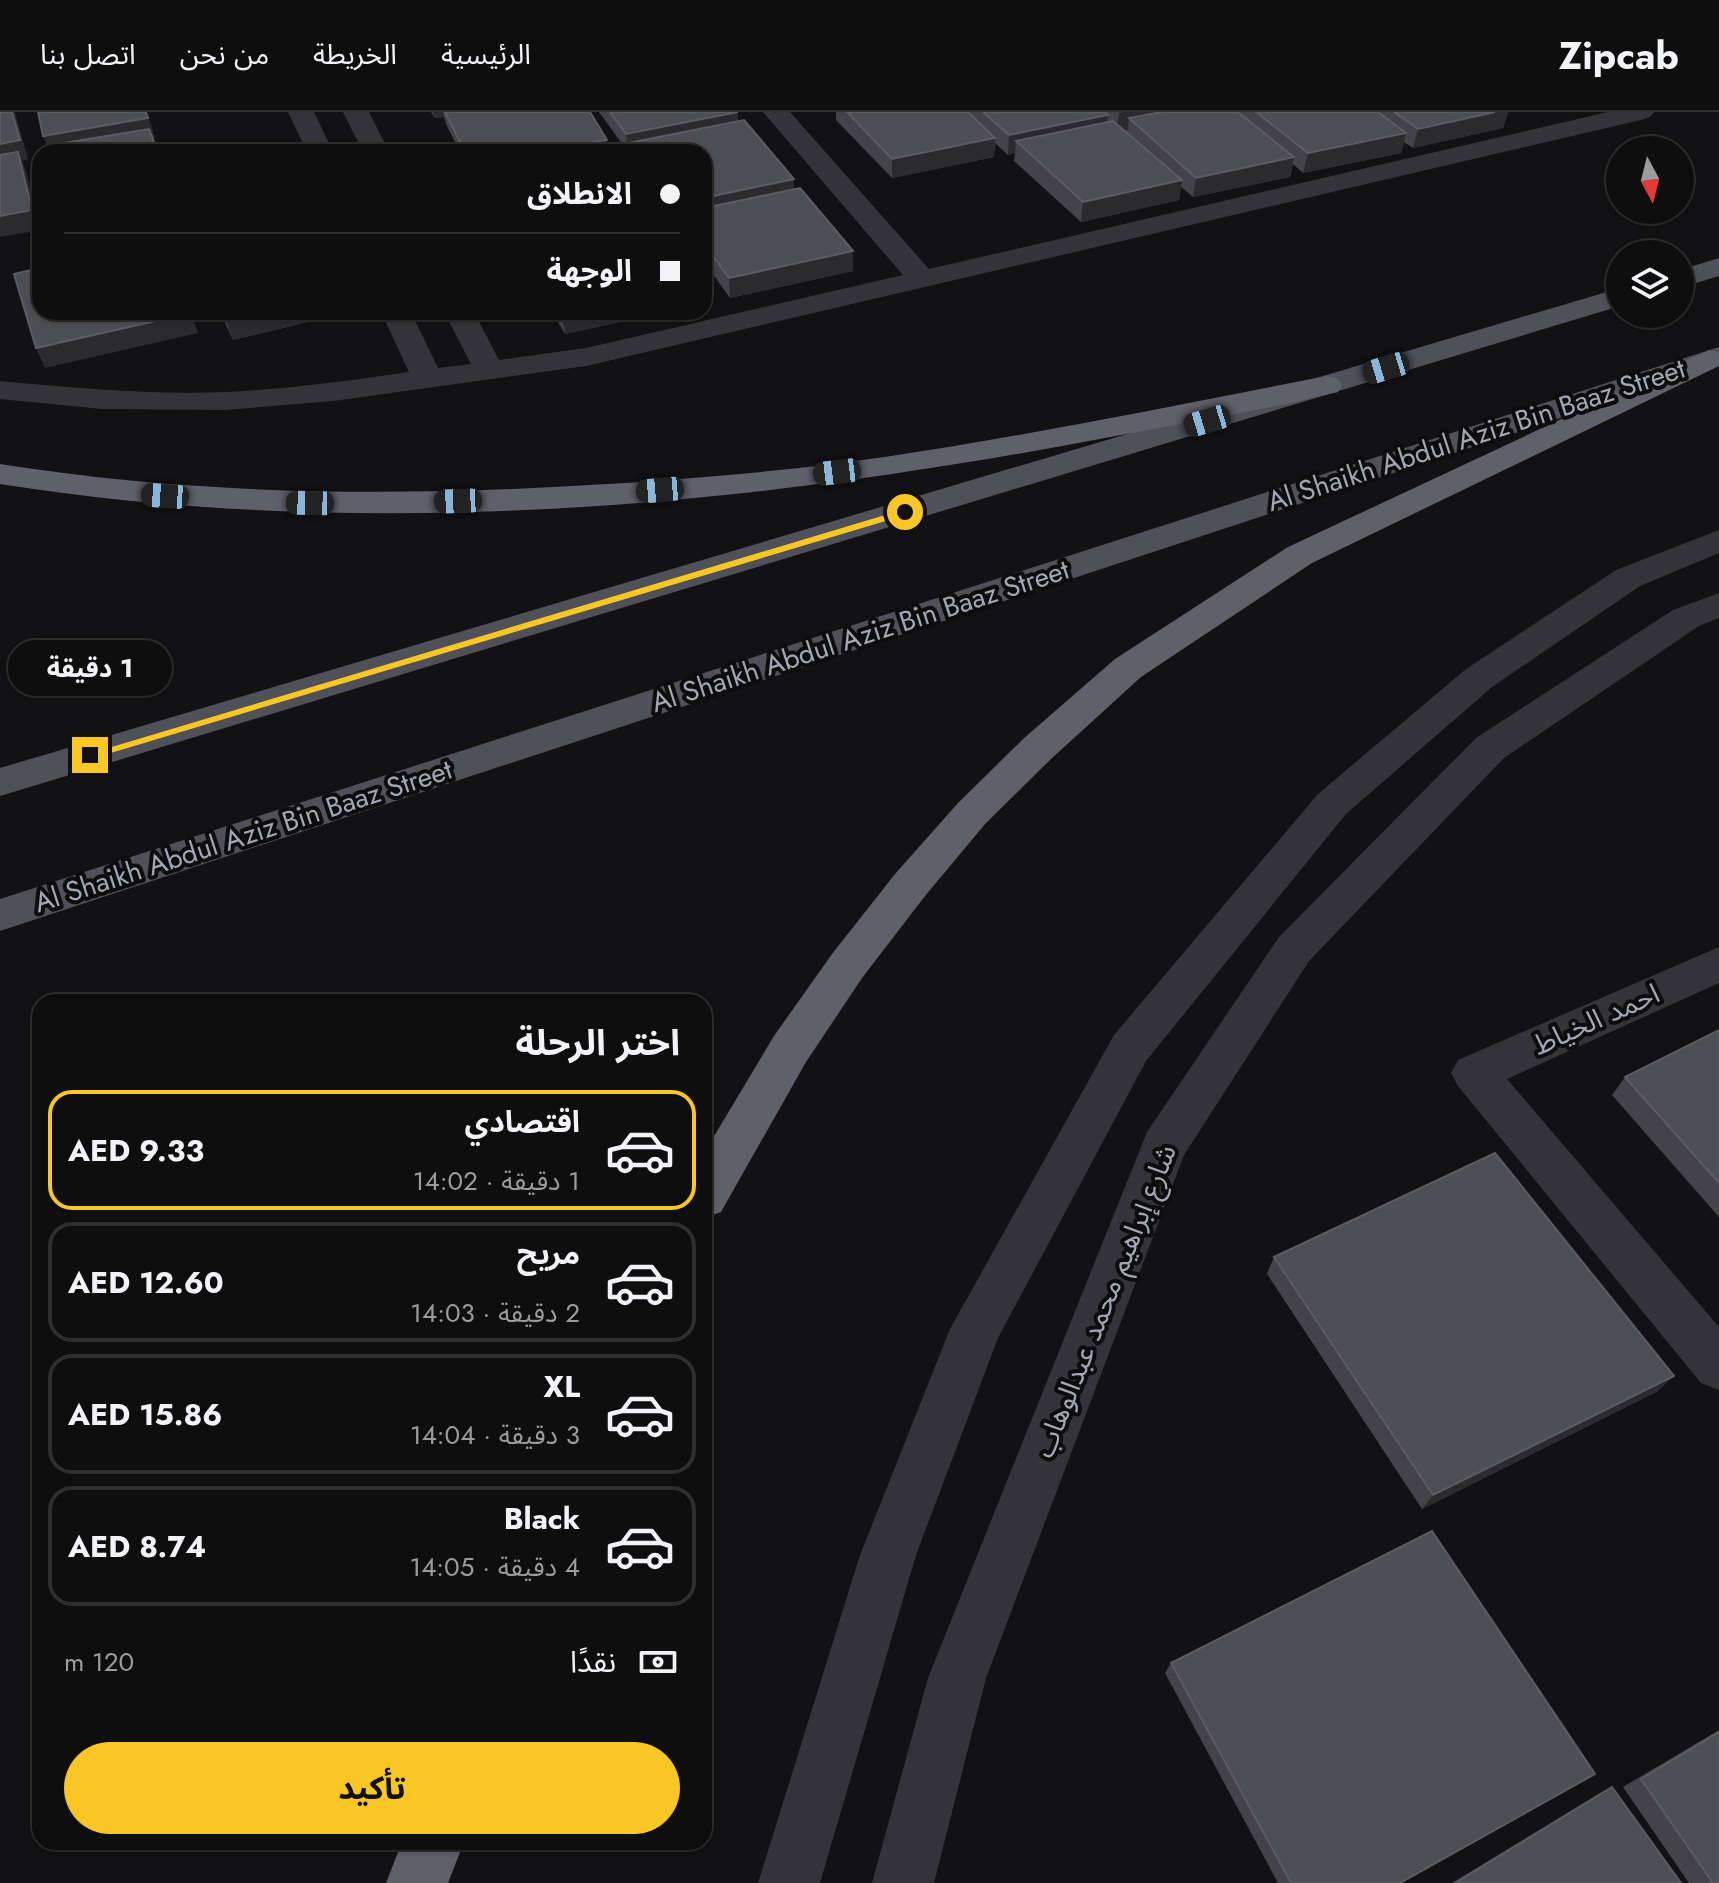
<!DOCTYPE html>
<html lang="ar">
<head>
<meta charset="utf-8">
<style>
  body { margin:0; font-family:Jost,"Noto Sans Arabic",sans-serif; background:#1c1c1d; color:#f1f3f6; direction:rtl; height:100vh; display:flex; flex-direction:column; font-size:30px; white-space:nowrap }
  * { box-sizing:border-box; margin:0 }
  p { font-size:26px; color:#9b9c9e }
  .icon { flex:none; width:44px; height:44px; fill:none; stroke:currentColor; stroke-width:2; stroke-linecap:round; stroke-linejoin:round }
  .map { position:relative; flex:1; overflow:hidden; direction:ltr }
  .side { position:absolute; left:32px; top:882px; width:680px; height:856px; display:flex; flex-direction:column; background:#0e0e0f; border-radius:24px; box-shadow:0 2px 6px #0004,0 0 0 2px #2e2e2f; direction:rtl }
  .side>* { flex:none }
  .hud { position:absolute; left:32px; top:32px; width:680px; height:176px; border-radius:24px; box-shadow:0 2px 6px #0004,0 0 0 2px #2e2e2f; direction:rtl; display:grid; align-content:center; height:176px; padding:0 32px; background:#0e0e0f }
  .needle { width:52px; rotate:173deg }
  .buttons { position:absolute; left:1606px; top:24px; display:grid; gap:16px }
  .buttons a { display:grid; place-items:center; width:88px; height:88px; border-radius:50%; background:#0e0e0f; box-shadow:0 2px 6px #0004,0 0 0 2px #2e2e2f; font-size:40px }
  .end { position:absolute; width:36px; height:36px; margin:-18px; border:10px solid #f8c625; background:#111; box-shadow:0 0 0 4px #111 }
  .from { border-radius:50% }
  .bubble { position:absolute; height:56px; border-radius:28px; background:#0e0e0f; box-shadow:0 2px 6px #0004,0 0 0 2px #2e2e2f; font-size:26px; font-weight:700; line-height:56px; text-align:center; direction:rtl }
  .car { position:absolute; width:24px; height:48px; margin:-24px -12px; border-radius:10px; box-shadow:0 0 6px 2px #0007; background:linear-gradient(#222 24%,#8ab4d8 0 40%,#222 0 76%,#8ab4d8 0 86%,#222 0) }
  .hud b { display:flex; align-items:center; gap:28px; height:76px; font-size:30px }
  .hud b+b { border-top:2px solid #2e2e2f }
  .hud i { width:20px; height:20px; background:#f1f3f6 }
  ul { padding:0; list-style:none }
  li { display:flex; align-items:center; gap:24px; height:120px; margin:0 16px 12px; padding:0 16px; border:4px solid #2e2e2f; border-radius:24px }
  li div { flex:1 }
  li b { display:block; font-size:30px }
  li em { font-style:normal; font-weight:700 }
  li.active { border-color:#f8c625 }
  li>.icon { width:72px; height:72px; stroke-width:1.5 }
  h2 { padding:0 32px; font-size:36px; line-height:96px }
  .pay { display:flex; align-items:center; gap:20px; height:88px; padding:0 32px; font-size:30px }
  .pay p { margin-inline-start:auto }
  .button { display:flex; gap:16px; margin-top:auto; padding:16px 32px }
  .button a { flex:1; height:92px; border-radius:48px; background:#f8c625; color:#111; font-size:32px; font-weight:700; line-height:92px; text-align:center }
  header { display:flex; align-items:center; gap:48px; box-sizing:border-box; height:112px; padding:0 40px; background:#0e0e0f; border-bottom:2px solid #2e2e2f }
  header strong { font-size:38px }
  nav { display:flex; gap:44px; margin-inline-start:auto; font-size:28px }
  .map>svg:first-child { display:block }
</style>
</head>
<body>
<header>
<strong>Zipcab</strong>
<nav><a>الرئيسية</a><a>الخريطة</a><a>من نحن</a><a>اتصل بنا</a></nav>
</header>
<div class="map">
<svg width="1719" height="1771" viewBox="0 0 1719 1771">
  <rect width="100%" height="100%" fill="#121214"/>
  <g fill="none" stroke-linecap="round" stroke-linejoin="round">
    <g fill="#333339" fill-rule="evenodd">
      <path d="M288 0H314L333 40H307Z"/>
      <path d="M343 0H369L389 40H363Z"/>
      <path d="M763 0H790L929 157 1608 0H1654L1650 5 1641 8 586 254 333 289 225 298 102 297 0 287V269C75 276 151 283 226 280 287 277 348 269 409 260L381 200H411L438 256 471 252 444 200H474L499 248 586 236 903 163Z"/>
      <path d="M1719 418V441L1640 474 1492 575 1346 702 1146 949 998 1226 916 1443 820 1771H758L860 1443 950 1217 1114 923 1318 682 1466 557 1616 458Z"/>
      <path d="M1719 481V506L1699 514 1504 646 1309 849 1184 1043 986 1566 934 1771H872L928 1566 1147 1020 1279 825 1476 626 1673 498Z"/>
      <path d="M1719 835V871L1507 967 1719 1215V1278L1701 1271 1458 974 1451 961 1458 948Z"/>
    </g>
    <g fill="#4f5058" fill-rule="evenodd">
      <path d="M1719 146V164L1680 176V158Z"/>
      <path d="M1620 176V194L0 684V656Z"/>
      <path d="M1719 235V254L0 819V787Z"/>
    </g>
    <g fill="#5f606a" fill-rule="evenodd">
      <path d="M1709 238 1719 240V254L1312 451 1141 565 1051 647 986 711 925 784 862 866 806 950 721 1100 704 1106V1041L774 924 832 842 895 762 958 691 1023 627 1115 547 1288 435Z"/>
      <path d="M1327 264 1338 266 1342 273 1338 280C1261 299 1183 311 1105 326 743 395 366 430 0 372V352C196 383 392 385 590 373 690 367 791 359 891 344 1037 322 1182 292 1327 264Z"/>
      <path d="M402 1730H464L448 1771H386Z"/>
    </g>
  </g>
  <g fill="#434349">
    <path d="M431 0H590L608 36 616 40H460L446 12 444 5 435 6Z"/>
    <path d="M599 0H737L738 9 794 67V77L853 139V159L730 186 704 150V40H628Z"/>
    <path d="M836 0H1508L1503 16 1413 36 1404 30 1401 41 1303 61 1293 52 1290 65 1193 85 1181 75 1179 88 1081 110 1014 49 1015 41 1008 43 995 31 994 45 892 66 836 8Z"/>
    <path d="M220 200H349L233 228Z"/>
    <path d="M552 200H665L565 222Z"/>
    <path d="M1719 918V1105L1612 983 1625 965Z"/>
    <path d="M1274 1145 1658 1279 1422 1397 1267 1162Z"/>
    <path d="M1171 1551 1400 1771H1278L1165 1561Z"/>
    <path d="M1719 1618V1771H1689L1623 1675Z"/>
    <path d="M1612 1675 1681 1771H1452L1595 1684Z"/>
  </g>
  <g fill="#2b2b2f">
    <path d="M12 0H15L28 47 22 49 26 59 40 118 0 125V32Z"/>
    <path d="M147 0 155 26 70 40H49L43 24Z"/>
    <path d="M433 0H443L444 5 435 6Z"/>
    <path d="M738 0 739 20 629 31 630 40H628L626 22Z"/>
    <path d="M1123 0H1213L1129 6 1128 18 1116 20 1119 1Z"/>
    <path d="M1495 0H1508L1503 16 1413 36 1418 17Z"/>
    <path d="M1108 3 1106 22 1016 29 1015 41 1008 43 1009 23Z"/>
    <path d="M1406 21 1401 41 1303 61 1308 41Z"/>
    <path d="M995 26 994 45 892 66V47Z"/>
    <path d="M607 28 608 40H535Z"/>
    <path d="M1294 45 1290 65 1193 85 1196 66Z"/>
    <path d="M794 67V87L704 106V86Z"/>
    <path d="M1182 68 1179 88 1081 110 1083 90Z"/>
    <path d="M853 139V159L730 186 729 166Z"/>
    <path d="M706 170 708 190 704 191V171Z"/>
    <path d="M258 200H349L233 228 226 208Z"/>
    <path d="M572 200H665L565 222 562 202Z"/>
    <path d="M191 201 198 221 45 256 36 236Z"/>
    <path d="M1674 1264 1658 1279 1422 1397 1433 1383Z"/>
  </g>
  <g fill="#4e4e55" stroke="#5b5c64" stroke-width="2">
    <path d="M0 0H12L20 28 0 32Z"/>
    <path d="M38 0H146L148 6 43 24Z"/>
    <path d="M445 0H590L607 28 535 40H465Z"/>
    <path d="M610 0H738L626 22Z"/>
    <path d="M847 0H968L995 26 892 47Z"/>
    <path d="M983 0H1105L1108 3 1009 23Z"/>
    <path d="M1162 0H1238L1294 45 1196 66 1129 6Z"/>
    <path d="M1256 0H1378L1406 21 1308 41Z"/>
    <path d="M1394 0H1495L1418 17Z"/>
    <path d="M744 8 794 67 704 86V40H636L629 31Z"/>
    <path d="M1113 9 1182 68 1083 90 1016 29Z"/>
    <path d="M149 17 158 40H46L45 34Z"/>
    <path d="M612 35 616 40H587Z"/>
    <path d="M18 40 32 98 0 104V43Z"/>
    <path d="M800 76 853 139 729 166 704 132V96Z"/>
    <path d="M40 156V200L191 201 36 236 14 162Z"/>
    <path d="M222 200H258L226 208Z"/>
    <path d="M1719 918V1071L1625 965Z"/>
    <path d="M1495 1041 1674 1264 1433 1383 1274 1145Z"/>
    <path d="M1432 1419 1595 1662 1400 1771H1291L1171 1551Z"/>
    <path d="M1719 1620V1771H1713L1641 1667Z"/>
    <path d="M1612 1675 1681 1771H1455Z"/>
  </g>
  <path fill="#f8c625" d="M905 397H909V402L94 646 85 643Z"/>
  <g text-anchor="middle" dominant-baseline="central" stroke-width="8" stroke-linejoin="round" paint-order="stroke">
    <g font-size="28" fill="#a3a6b5" stroke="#0d0d0e">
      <text transform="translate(1476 323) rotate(-18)">Al Shaikh Abdul Aziz Bin Baaz Street</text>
      <text transform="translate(860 524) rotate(-18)">Al Shaikh Abdul Aziz Bin Baaz Street</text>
      <text transform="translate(243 724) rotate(-18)">Al Shaikh Abdul Aziz Bin Baaz Street</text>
      <text transform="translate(1596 907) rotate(-24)">احمد الخياط</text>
      <text transform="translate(1105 1189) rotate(-68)">شارع إبراهيم محمد عبدالوهاب</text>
    </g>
  </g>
</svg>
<div class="buttons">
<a><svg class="needle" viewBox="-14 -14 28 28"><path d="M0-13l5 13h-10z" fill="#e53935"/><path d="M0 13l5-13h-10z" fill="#9b9c9e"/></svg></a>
<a><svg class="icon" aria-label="layers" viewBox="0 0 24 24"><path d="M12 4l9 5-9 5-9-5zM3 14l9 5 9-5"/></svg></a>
</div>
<i class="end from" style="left:905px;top:400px"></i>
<i class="end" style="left:90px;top:643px"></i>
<div class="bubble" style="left:8px;top:528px;width:164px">1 دقيقة</div>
<i class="car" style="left:1386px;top:256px;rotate:253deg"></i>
<i class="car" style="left:1207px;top:309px;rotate:253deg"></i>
<i class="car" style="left:837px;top:360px;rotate:263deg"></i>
<i class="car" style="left:660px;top:378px;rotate:265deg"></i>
<i class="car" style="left:165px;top:384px;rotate:274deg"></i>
<i class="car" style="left:458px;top:389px;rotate:268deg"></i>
<i class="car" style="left:310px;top:391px;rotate:271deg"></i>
<div class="hud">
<b><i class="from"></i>الانطلاق</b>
<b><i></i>الوجهة</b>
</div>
<section class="side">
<h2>اختر الرحلة</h2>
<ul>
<li class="active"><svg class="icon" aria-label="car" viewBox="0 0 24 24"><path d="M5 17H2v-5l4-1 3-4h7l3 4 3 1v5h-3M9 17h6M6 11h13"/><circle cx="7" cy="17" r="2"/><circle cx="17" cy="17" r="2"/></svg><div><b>اقتصادي</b><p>1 دقيقة · 14:02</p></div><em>AED 9.33</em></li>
<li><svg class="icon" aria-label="car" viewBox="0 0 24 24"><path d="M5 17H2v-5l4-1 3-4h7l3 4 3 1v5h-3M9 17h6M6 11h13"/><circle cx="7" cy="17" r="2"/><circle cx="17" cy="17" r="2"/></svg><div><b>مريح</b><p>2 دقيقة · 14:03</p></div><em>AED 12.60</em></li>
<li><svg class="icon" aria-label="car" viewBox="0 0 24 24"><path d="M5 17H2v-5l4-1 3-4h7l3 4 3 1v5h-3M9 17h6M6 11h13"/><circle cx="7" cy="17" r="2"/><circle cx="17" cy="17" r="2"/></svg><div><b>XL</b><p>3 دقيقة · 14:04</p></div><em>AED 15.86</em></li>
<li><svg class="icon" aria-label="car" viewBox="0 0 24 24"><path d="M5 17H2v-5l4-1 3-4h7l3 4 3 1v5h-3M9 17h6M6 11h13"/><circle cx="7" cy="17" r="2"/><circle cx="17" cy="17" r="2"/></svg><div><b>Black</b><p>4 دقيقة · 14:05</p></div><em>AED 8.74</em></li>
</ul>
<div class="pay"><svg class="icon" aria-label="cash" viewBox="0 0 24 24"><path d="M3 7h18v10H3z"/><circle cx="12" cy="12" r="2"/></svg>نقدًا<p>120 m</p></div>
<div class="button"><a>تأكيد</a></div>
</section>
</div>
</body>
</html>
